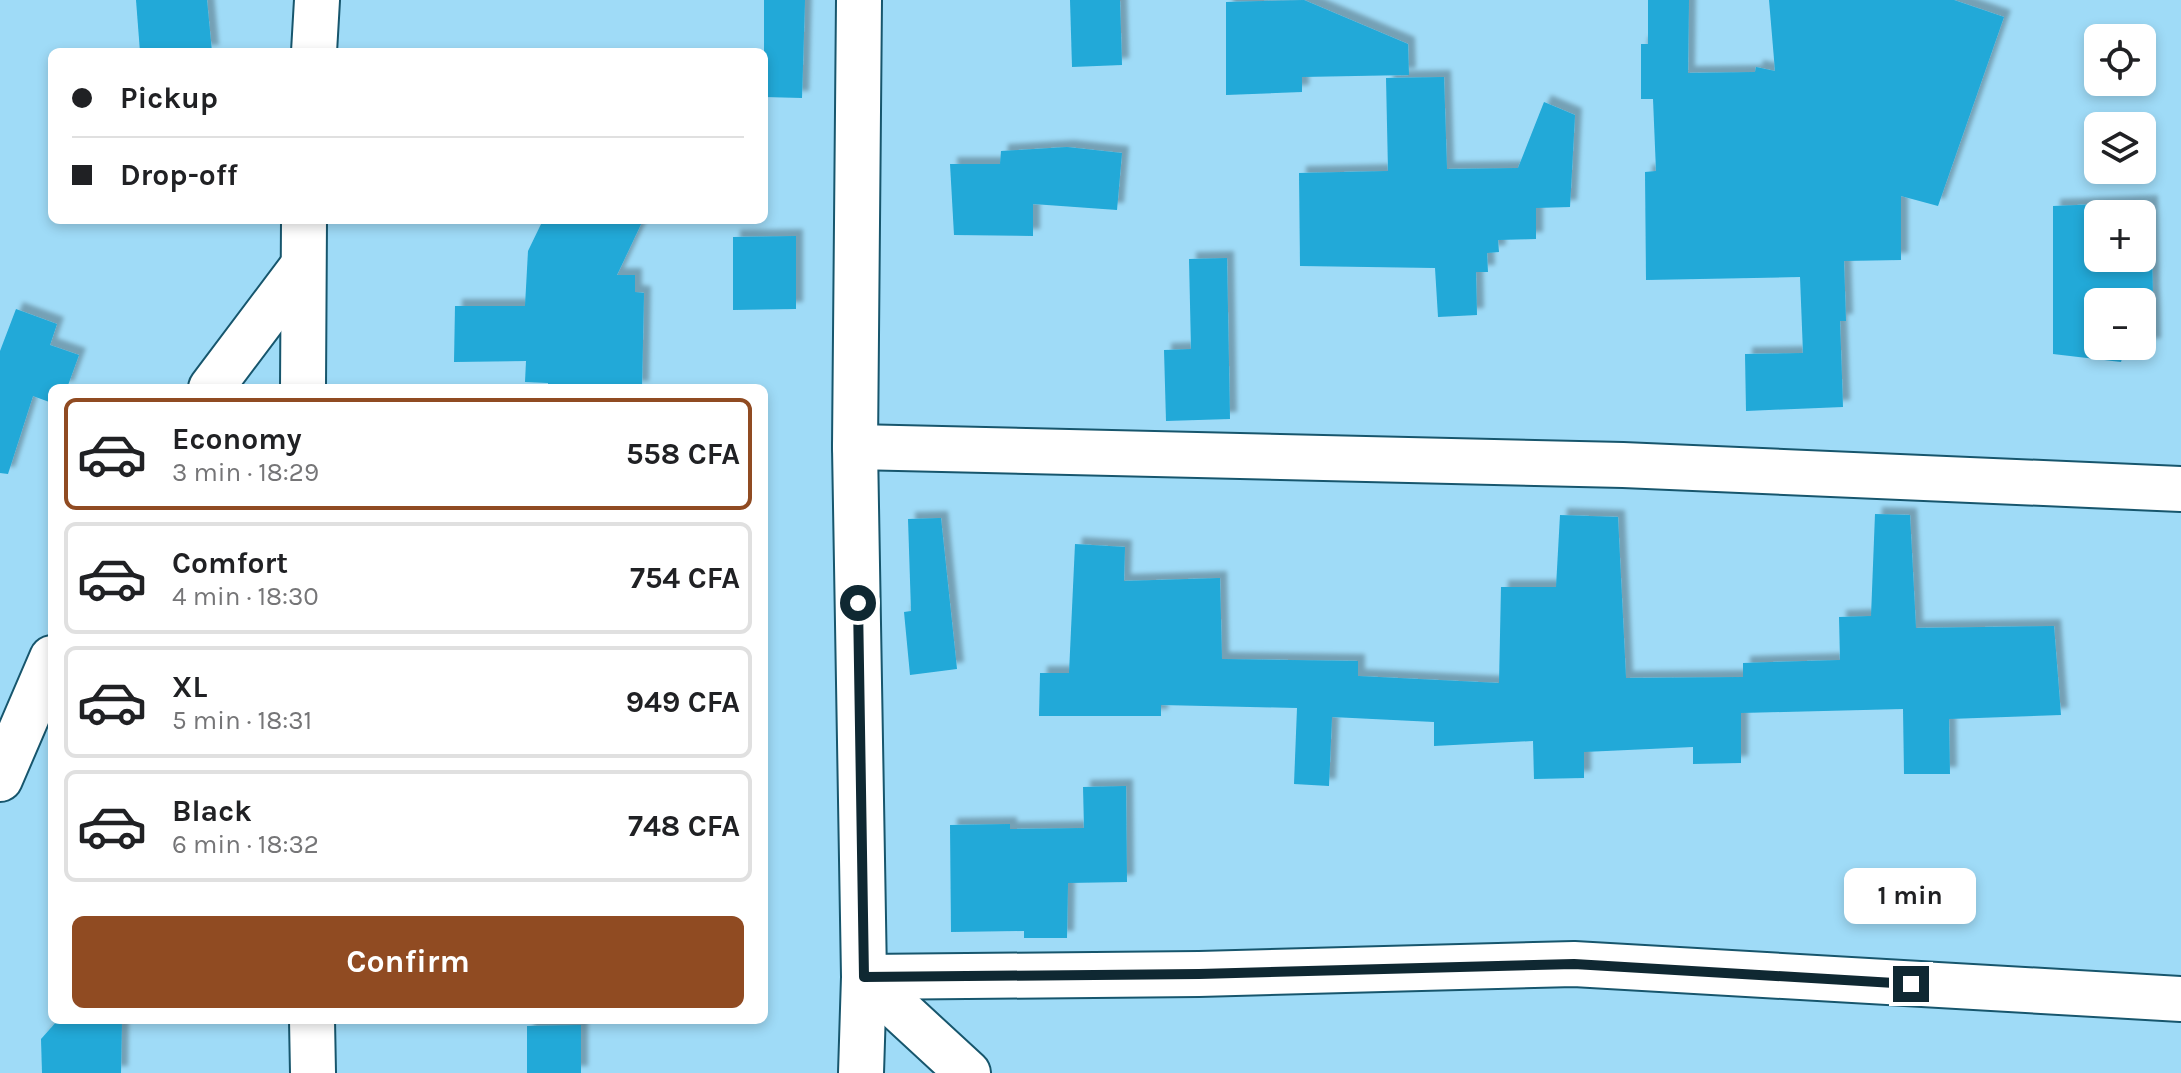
<!DOCTYPE html>
<html lang="en">
<head>
<meta charset="utf-8">
<style>
  body { margin:0; font-family:Karla,sans-serif; background:#f6f6f6; color:#202124; height:100vh; display:flex; flex-direction:column; font-size:30px; white-space:nowrap }
  * { box-sizing:border-box; margin:0 }
  p { font-size:26px; color:#757577 }
  .icon { flex:none; width:44px; height:44px; fill:none; stroke:currentColor; stroke-width:2; stroke-linecap:round; stroke-linejoin:round }
  .map { position:relative; flex:1; overflow:hidden }
  .drawer { position:absolute; left:48px; top:384px; width:720px; height:640px; display:flex; flex-direction:column; background:#fff; border-radius:12px; box-shadow:0 4px 12px #0003 }
  .drawer>* { flex:none }
  .hud { position:absolute; left:48px; top:48px; width:720px; height:176px; border-radius:12px; box-shadow:0 4px 12px #0003; display:grid; align-content:center; height:176px; padding:0 24px; background:#fff }
  .buttons { position:absolute; left:2084px; top:24px; display:grid; gap:16px }
  .buttons a { display:grid; place-items:center; width:72px; height:72px; border-radius:12px; background:#fff; box-shadow:0 4px 12px #0003; font-size:40px }
  .end { position:absolute; width:36px; height:36px; margin:-18px; border:10px solid #0f2832; background:#fff; box-shadow:0 0 0 4px #fff }
  .from { border-radius:50% }
  .bubble { position:absolute; height:56px; border-radius:12px; background:#fff; box-shadow:0 4px 12px #0003; font-size:26px; font-weight:700; line-height:56px; text-align:center }
  .hud b { display:flex; align-items:center; gap:28px; height:76px; font-size:30px }
  .hud b+b { border-top:2px solid #e0e0e0 }
  .hud i { width:20px; height:20px; background:#202124 }
  ul { padding:14px 0 0; list-style:none }
  li { display:flex; align-items:center; gap:24px; height:112px; margin:0 16px 12px; padding:0 8px; border:4px solid #e0e0e0; border-radius:12px }
  li div { flex:1 }
  li b { display:block; font-size:30px }
  li em { font-style:normal; font-weight:700 }
  li.active { border-color:#904b22 }
  li>.icon { width:72px; height:72px; stroke-width:1.5 }
  .button { display:flex; gap:16px; margin-top:auto; padding:16px 24px }
  .button a { flex:1; height:92px; border-radius:12px; background:#904b22; color:#fff; font-size:32px; font-weight:700; line-height:92px; text-align:center }
  .map>svg:first-child { display:block }
</style>
</head>
<body>
<div class="map">
<svg width="2181" height="1073" viewBox="0 0 2181 1073">
  <defs>
    <filter id="shadow"><feDropShadow dx="7" dy="-7" stdDeviation="2" flood-color="#0004"/></filter>
  </defs>
  <rect width="100%" height="100%" fill="#9fdbf7"/>
  <g fill="#21a9d8" fill-rule="evenodd" filter="url(#shadow)">
    <path d="M136 0H207L212 52H140Z"/>
    <path d="M764 0H805L802 98 764 97Z"/>
    <path d="M1070 0H1120L1122 65 1072 67Z"/>
    <path d="M1304 0 1408 44 1409 75 1302 77V92L1226 95V2Z"/>
    <path d="M1648 0H1689L1688 73 1755 72 1756 67 1775 71 1769 0H1954L2004 17 1938 206 1901 196V260L1844 261 1846 321H1840L1843 407 1746 411 1745 354 1803 353 1800 277 1646 280 1645 172 1656 171 1653 99H1641V44H1648Z"/>
    <path d="M1444 77 1447 169 1518 168 1544 102 1575 115 1570 207 1536 208V239L1498 240 1499 252 1487 253 1488 272H1476L1477 315 1438 317 1435 268 1300 266 1299 173 1388 171 1386 78Z"/>
    <path d="M1067 147 1122 153 1117 210 1033 204V236L954 235 950 164H1000L1001 151Z"/>
    <path d="M2151 202 2154 345 2142 346V302H2098V346H2126L2121 362 2053 354V206ZM2098 214H2142V258H2098Z"/>
    <path d="M543 220H643L617 275H635V292L644 293 642 388H548V383L525 382 526 361 454 362 455 306H525L528 251Z"/>
    <path d="M796 236V309L733 310V237Z"/>
    <path d="M1227 258 1230 419 1166 421 1164 350 1191 349 1189 259Z"/>
    <path d="M16 309 57 324 50 345 79 355 67 388H52V403L33 396 8 474 0 473V351Z"/>
    <path d="M1875 514 1910 515 1916 628 2054 626 2061 715 1949 719 1950 774H1904L1903 709 1741 713V763L1693 764V747L1584 752V778L1534 779 1533 741 1434 746V722L1332 717 1329 786 1294 784 1297 708 1161 705V716H1039L1040 673H1069L1075 544 1125 547 1124 581 1220 578 1222 659 1358 661V676L1499 683 1501 587H1556L1560 515 1618 517 1626 678 1743 677V663L1840 660 1839 617 1871 616Z"/>
    <path d="M941 518 957 669 910 675 904 612 911 611 908 519Z"/>
    <path d="M1126 786 1127 882 1068 883 1067 938H1024V931L951 932 950 825 1010 824V829L1084 828 1083 787Z"/>
    <path d="M58 1020H122L121 1073H42L41 1039Z"/>
    <path d="M581 1025V1073H527V1026Z"/>
  </g>
  <g fill="none" stroke-linecap="round" stroke-linejoin="round">
    <defs>
      <g id="minor">
        <path d="M859 0 855 447 864 977 861 1073"/>
        <path d="M314 52 317 0"/>
        <path d="M211 388 302 267"/>
        <path d="M303 388 304 220"/>
        <path d="M855 447 1623 465 2181 489"/>
        <path d="M0 779 52 658"/>
        <path d="M864 977 1199 974 1574 964 2181 999"/>
        <path d="M864 977 968 1073"/>
        <path d="M312 1020 313 1073"/>
      </g>
    </defs>
    <use href="#minor" stroke="#17566d" stroke-width="48"/>
    <use href="#minor" stroke="#fff" stroke-width="44"/>
  </g>
  <g fill="none" stroke-linecap="round" stroke-linejoin="round">
    <path stroke="#0f2832" stroke-width="10" d="M858 603 864 977 1199 974 1574 964 1911 984"/>
  </g>
</svg>
<div class="buttons">
<a><svg class="icon" aria-label="locate" viewBox="0 0 24 24"><circle cx="12" cy="12" r="6"/><path d="M12 2v4M12 18v4M2 12h4M18 12h4"/></svg></a>
<a><svg class="icon" aria-label="layers" viewBox="0 0 24 24"><path d="M12 4l9 5-9 5-9-5zM3 14l9 5 9-5"/></svg></a>
<a>+</a>
<a>−</a>
</div>
<i class="end from" style="left:858px;top:603px"></i>
<i class="end" style="left:1911px;top:984px"></i>
<div class="bubble" style="left:1844px;top:868px;width:132px">1 min</div>
<div class="hud">
<b><i class="from"></i>Pickup</b>
<b><i></i>Drop-off</b>
</div>
<section class="drawer">
<ul>
<li class="active"><svg class="icon" aria-label="car" viewBox="0 0 24 24"><path d="M5 17H2v-5l4-1 3-4h7l3 4 3 1v5h-3M9 17h6M6 11h13"/><circle cx="7" cy="17" r="2"/><circle cx="17" cy="17" r="2"/></svg><div><b>Economy</b><p>3 min · 18:29</p></div><em>558 CFA</em></li>
<li><svg class="icon" aria-label="car" viewBox="0 0 24 24"><path d="M5 17H2v-5l4-1 3-4h7l3 4 3 1v5h-3M9 17h6M6 11h13"/><circle cx="7" cy="17" r="2"/><circle cx="17" cy="17" r="2"/></svg><div><b>Comfort</b><p>4 min · 18:30</p></div><em>754 CFA</em></li>
<li><svg class="icon" aria-label="car" viewBox="0 0 24 24"><path d="M5 17H2v-5l4-1 3-4h7l3 4 3 1v5h-3M9 17h6M6 11h13"/><circle cx="7" cy="17" r="2"/><circle cx="17" cy="17" r="2"/></svg><div><b>XL</b><p>5 min · 18:31</p></div><em>949 CFA</em></li>
<li><svg class="icon" aria-label="car" viewBox="0 0 24 24"><path d="M5 17H2v-5l4-1 3-4h7l3 4 3 1v5h-3M9 17h6M6 11h13"/><circle cx="7" cy="17" r="2"/><circle cx="17" cy="17" r="2"/></svg><div><b>Black</b><p>6 min · 18:32</p></div><em>748 CFA</em></li>
</ul>
<div class="button"><a>Confirm</a></div>
</section>
</div>
</body>
</html>
